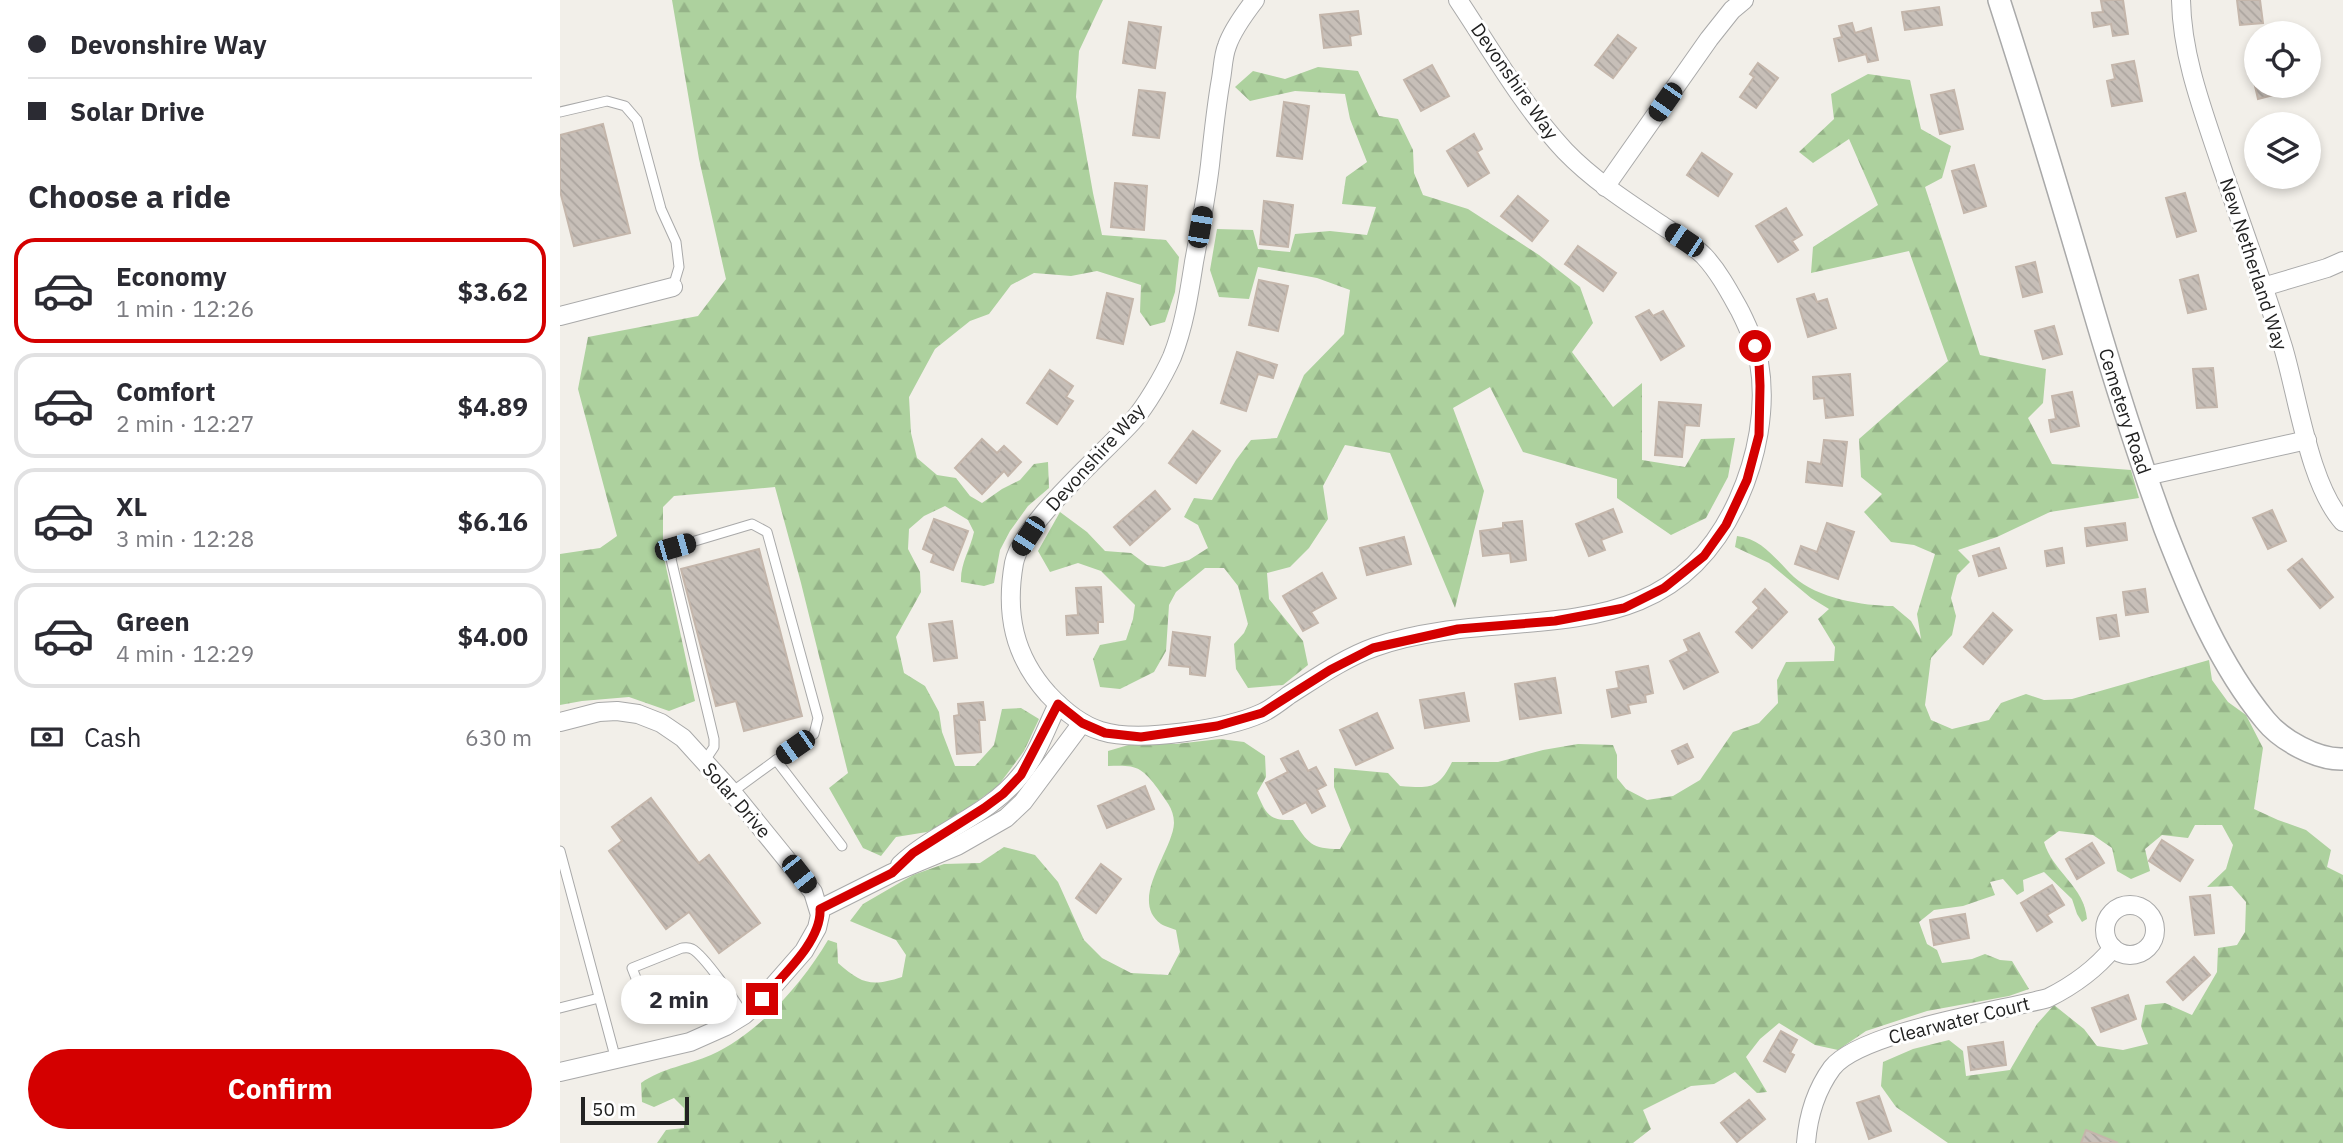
<!DOCTYPE html>
<html lang="en">
<head>
<meta charset="utf-8">
<style>
  body { margin:0; font-family:"IBM Plex Sans",sans-serif; background:#f2f2f3; color:#2b2b33; height:100vh; display:flex; flex-direction:column; font-size:26px; white-space:nowrap }
  * { box-sizing:border-box; margin:0 }
  p { font-size:23px; color:#7c7c81 }
  .icon { flex:none; width:38px; height:38px; fill:none; stroke:currentColor; stroke-width:2; stroke-linecap:round; stroke-linejoin:round }
  .map { position:relative; flex:1; overflow:hidden }
  .side { display:flex; flex-direction:column; background:#fff; width:560px }
  .side>* { flex:none }
  .guide { display:grid; align-content:center; height:154px; padding:0 28px; background:#fff }
  .controls { position:absolute; left:1684px; top:21px; display:grid; gap:14px }
  .controls a { display:grid; place-items:center; width:77px; height:77px; border-radius:50%; background:#fff; box-shadow:0 4px 10px #0003; font-size:35px }
  .scale { position:absolute; left:21px; bottom:18px; width:108px; box-sizing:border-box; padding-left:7px; border:4px solid #222; border-top:0; font-size:19px; line-height:24px; white-space:nowrap; color:#222; -webkit-text-stroke:5px #fff; paint-order:stroke }
  .end { position:absolute; width:32px; height:32px; margin:-16px; border:9px solid #d40000; background:#fff; box-shadow:0 0 0 4px #fff }
  .from { border-radius:50% }
  .bubble { position:absolute; height:49px; border-radius:24px; background:#fff; box-shadow:0 4px 10px #0003; font-size:23px; font-weight:700; line-height:49px; text-align:center }
  .car { position:absolute; width:21px; height:42px; margin:-21px -10px; border-radius:9px; box-shadow:0 0 5px 2px #0007; background:linear-gradient(#222 24%,#8ab4d8 0 40%,#222 0 76%,#8ab4d8 0 86%,#222 0) }
  .guide b { display:flex; align-items:center; gap:24px; height:66px; font-size:26px }
  .guide b+b { border-top:2px solid #e1e1e2 }
  .guide i { width:18px; height:18px; background:#2b2b33 }
  ul { padding:0; list-style:none }
  li { display:flex; align-items:center; gap:21px; height:105px; margin:0 14px 10px; padding:0 14px; border:4px solid #e1e1e2; border-radius:21px }
  li div { flex:1 }
  li b { display:block; font-size:26px }
  li em { font-style:normal; font-weight:700 }
  li.on { border-color:#d40000 }
  li>.icon { width:63px; height:63px; stroke-width:1.5 }
  h2 { padding:0 28px; font-size:32px; line-height:84px }
  .pay { display:flex; align-items:center; gap:18px; height:77px; padding:0 28px; font-size:26px }
  .pay p { margin-inline-start:auto }
  .action { display:flex; gap:14px; margin-top:auto; padding:14px 28px }
  .action a { flex:1; height:80px; border-radius:42px; background:#d40000; color:#fff; font-size:28px; font-weight:700; line-height:80px; text-align:center }
  main { display:flex; flex:1; min-height:0 }
  .map>svg:first-child { display:block }
</style>
</head>
<body>
<main>
<section class="side">
<div class="guide">
<b><i class="from"></i>Devonshire Way</b>
<b><i></i>Solar Drive</b>
</div>
<h2>Choose a ride</h2>
<ul>
<li class="on"><svg class="icon" aria-label="car" viewBox="0 0 24 24"><path d="M5 17H2v-5l4-1 3-4h7l3 4 3 1v5h-3M9 17h6M6 11h13"/><circle cx="7" cy="17" r="2"/><circle cx="17" cy="17" r="2"/></svg><div><b>Economy</b><p>1 min · 12:26</p></div><em>$3.62</em></li>
<li><svg class="icon" aria-label="car" viewBox="0 0 24 24"><path d="M5 17H2v-5l4-1 3-4h7l3 4 3 1v5h-3M9 17h6M6 11h13"/><circle cx="7" cy="17" r="2"/><circle cx="17" cy="17" r="2"/></svg><div><b>Comfort</b><p>2 min · 12:27</p></div><em>$4.89</em></li>
<li><svg class="icon" aria-label="car" viewBox="0 0 24 24"><path d="M5 17H2v-5l4-1 3-4h7l3 4 3 1v5h-3M9 17h6M6 11h13"/><circle cx="7" cy="17" r="2"/><circle cx="17" cy="17" r="2"/></svg><div><b>XL</b><p>3 min · 12:28</p></div><em>$6.16</em></li>
<li><svg class="icon" aria-label="car" viewBox="0 0 24 24"><path d="M5 17H2v-5l4-1 3-4h7l3 4 3 1v5h-3M9 17h6M6 11h13"/><circle cx="7" cy="17" r="2"/><circle cx="17" cy="17" r="2"/></svg><div><b>Green</b><p>4 min · 12:29</p></div><em>$4.00</em></li>
</ul>
<div class="pay"><svg class="icon" aria-label="cash" viewBox="0 0 24 24"><path d="M3 7h18v10H3z"/><circle cx="12" cy="12" r="2"/></svg>Cash<p>630 m</p></div>
<div class="action"><a>Confirm</a></div>
</section>
<div class="map">
<svg width="1783" height="1143" viewBox="0 0 1783 1143">
  <defs>
    <pattern id="forest-firs" width="22" height="20" patternUnits="userSpaceOnUse" patternTransform="scale(1.75)"><rect width="22" height="20" fill="#add19e"/><path d="M5 1l3.5 6h-7zM16 11l3.5 6h-7z" fill="#95b388"/></pattern>
    <pattern id="building-back-hatch" width="6" height="6" patternUnits="userSpaceOnUse" patternTransform="scale(1.75)"><rect width="6" height="6" fill="#c7bfb8"/><path d="M-1 5l2 2M0 0l6 6M5-1l2 2" fill="none" stroke="#aba49e"/></pattern>
  </defs>
  <rect width="100%" height="100%" fill="#f2efe9"/>
  <g fill="url(#forest-firs)">
    <path d="M112 0H543L519 51 516 97 533 193 542 235 606 240 619 257 615 292 605 322 590 326 580 312 581 285 537 271 511 276 474 273 451 285 429 314 410 321 375 349 349 397 351 433 357 458 377 475 396 478 410 496 422 503 442 489 460 480 474 464 488 462 489 488 468 506 450 531 440 550 434 583 424 586 401 582C400 564 410 550 414 532L408 520 385 506 364 516 349 529 348 549 360 572 361 592 336 637 344 673 365 686 379 712 382 732 395 766H415L434 745 442 709 461 708 479 719 464 751 438 786 394 818 367 832 336 837 321 856 303 848 269 788 288 773 241 583 215 487 114 496 103 507V553L135 701 109 711 69 697 22 701 0 705V554L40 548 57 536 18 389 28 337 138 316 166 279 139 159Z"/>
    <path d="M758 67 798 71 819 116 838 119 853 150 854 173 863 195 908 209 979 255 1020 287 1033 323 1012 352 1053 407 1082 383V460L1125 467 1141 439 1175 438 1168 477 1146 518 1111 535 1057 498V479L963 452 930 387 893 408 924 491 895 608 830 453 785 445 763 486 768 519 749 548 730 567 707 573 709 599 743 641 748 665 723 685 688 688 676 669 674 644 684 633 688 624 678 586 664 568H645L616 592 609 605 606 651 594 672 560 689 540 687 533 659 540 645 566 640 573 619 575 605 541 571 518 563 490 572 478 551 500 512 527 532 545 551 571 553 587 565 604 567 629 560 648 548 638 525 624 517 634 498 652 500 676 460 691 440 717 438 744 375 784 334 790 290 757 278 698 267 689 299 659 297 650 270 657 229 693 230 698 249 730 252 735 234 770 231 807 235 816 207 782 204 786 177 807 162 790 119 785 94 735 91 690 101 675 87 693 71 725 79Z"/>
    <path d="M1308 74 1350 80 1361 129 1391 146 1382 178 1365 187 1420 355 1486 369 1483 403 1468 418 1492 464 1571 470 1579 498 1490 512 1437 537 1398 550 1410 562 1397 575 1391 598 1396 616 1392 635 1371 658 1365 705 1371 720 1392 729 1429 720 1441 703 1466 694 1484 700 1512 699 1649 660 1652 680 1668 702 1686 715 1703 748 1694 809 1718 820 1746 830 1771 850 1767 867 1783 875V1143H1388L1336 1107 1321 1086 1323 1062 1353 1049 1389 1040 1403 1051 1406 1076 1450 1070 1477 1024 1494 1005 1524 1029 1537 1046 1563 1050 1588 1044 1581 1026 1585 1005 1605 1003 1632 1015 1657 972 1658 948 1677 945 1685 932 1686 902 1672 886 1647 887 1666 869 1673 845 1662 825H1635L1628 838 1602 835 1585 849 1590 871 1571 879 1557 871 1552 848 1533 835 1499 831 1484 842C1492 871 1525 887 1527 919L1522 922 1517 914 1512 899 1484 872 1463 880 1464 891 1457 895 1443 879 1430 882 1435 895 1403 906 1374 910 1359 922 1367 944 1377 950 1382 963 1412 959 1425 954 1440 960 1452 961 1469 989 1449 996 1367 1011 1306 1031 1278 1050 1255 1045 1219 1023 1200 1039 1186 1057 1207 1092 1197 1093 1175 1072 1154 1084 1131 1086 1083 1110 1091 1129 1073 1143H97L106 1130 124 1128V1108L114 1098 94 1107 82 1102 81 1083C102 1068 128 1065 151 1055 198 1034 242 984 268 940L277 943 278 963C302 984 311 987 342 977L346 955 336 940 290 921 303 904 353 875 384 864 420 863 444 847 475 855 498 882 524 940 542 958 571 973 608 975 620 952 616 930C611 928 604 926 601 924 568 900 613 851 614 823 614 808 605 800 598 789 581 766 576 765 548 766V751L582 741 616 744 660 739 684 742 705 756 706 777 697 793C706 814 709 821 733 820 748 843 751 849 780 849L791 830 774 787V768L828 773 840 786C870 788 878 790 892 762H938L983 750 1018 744 1053 745 1057 755V778L1066 789 1087 800 1113 796 1140 780 1173 732 1199 723 1218 703 1217 680 1226 662 1274 661 1275 647 1258 619 1269 609 1251 598 1209 563 1175 547 1177 536C1203 539 1216 560 1234 577 1257 598 1303 606 1333 606L1351 621 1361 639 1357 614 1375 554 1354 545 1331 542 1304 512 1322 494 1301 477 1299 439 1388 361 1349 251 1251 273 1253 247 1318 205 1289 139 1253 163 1239 152 1274 119 1271 94Z"/>
  </g>
  <g fill="url(#building-back-hatch)" stroke="#c4b6ab" stroke-width="2">
    <path d="M1550 0H1563L1568 34 1553 36 1551 24 1534 27 1532 13 1543 12 1541 1Z"/>
    <path d="M1677 0H1700L1703 23 1680 25Z"/>
    <path d="M1379 7 1382 25 1345 30 1342 12Z"/>
    <path d="M798 11 801 34 790 36 791 45 764 48 760 15Z"/>
    <path d="M569 22 601 27 595 68 563 63Z"/>
    <path d="M1292 23 1295 33 1311 28 1318 60 1308 62 1306 54 1279 61 1274 39 1282 37 1279 26Z"/>
    <path d="M1058 35 1076 48 1053 78 1035 65Z"/>
    <path d="M1574 61 1582 101 1552 106 1547 81 1555 79 1552 65Z"/>
    <path d="M1198 63 1218 78 1196 108 1180 97 1194 77 1190 74Z"/>
    <path d="M872 65 889 96 861 111 844 80Z"/>
    <path d="M1695 86H1732L1733 90 1698 99Z"/>
    <path d="M579 90 605 93 599 138 573 135Z"/>
    <path d="M1394 90 1403 129 1380 134 1371 95Z"/>
    <path d="M724 102 749 106 742 159 717 156Z"/>
    <path d="M43 124 70 233 14 246 0 191V135Z"/>
    <path d="M914 134 922 149 917 152 929 173 908 186 887 151Z"/>
    <path d="M1142 153 1172 174 1158 196 1127 175Z"/>
    <path d="M1414 165 1426 206 1404 213 1392 171Z"/>
    <path d="M555 183 587 186 584 230 551 227Z"/>
    <path d="M1625 193 1636 231 1617 237 1606 198Z"/>
    <path d="M958 196 988 221 972 241 941 216Z"/>
    <path d="M704 201 733 205 728 247 700 244Z"/>
    <path d="M1226 208 1242 235 1232 241 1238 250 1218 262 1196 226Z"/>
    <path d="M1018 246 1056 273 1043 291 1005 264Z"/>
    <path d="M1475 262 1482 292 1463 297 1456 267Z"/>
    <path d="M1638 275 1646 309 1628 313 1620 280Z"/>
    <path d="M699 280 728 286 718 331 689 325Z"/>
    <path d="M547 293 573 299 563 344 537 338Z"/>
    <path d="M1254 294 1257 302 1267 299 1276 328 1248 337 1237 299Z"/>
    <path d="M1089 310 1093 316 1103 311 1124 346 1101 360 1076 317Z"/>
    <path d="M1494 326 1502 354 1483 359 1475 331Z"/>
    <path d="M677 352 717 365 713 378 698 374 686 411 661 403Z"/>
    <path d="M1653 368 1657 407 1637 408 1633 369Z"/>
    <path d="M490 370 513 386 506 397 513 401 497 424 467 403Z"/>
    <path d="M1290 374 1293 415 1266 418 1264 398 1254 399 1253 377Z"/>
    <path d="M1512 392 1519 426 1491 432 1489 420 1496 419 1492 396Z"/>
    <path d="M1099 402 1141 405 1139 426 1125 425 1122 457 1095 455Z"/>
    <path d="M633 431 660 451 636 483 609 463Z"/>
    <path d="M422 439 437 453 444 446 461 462 448 476 444 471 422 494 395 468Z"/>
    <path d="M1264 440 1287 442 1282 486 1246 482 1248 462 1261 464Z"/>
    <path d="M595 491 610 509 570 545 554 527Z"/>
    <path d="M1053 509 1062 532 1041 540 1045 550 1029 556 1016 524Z"/>
    <path d="M1712 510 1726 541 1708 549 1693 518Z"/>
    <path d="M374 519 408 531 393 570 371 562 374 554 363 549Z"/>
    <path d="M962 521 966 560 951 562 950 553 923 556 920 531 943 528V523Z"/>
    <path d="M1267 523 1294 532 1278 579 1235 564 1241 546 1257 552Z"/>
    <path d="M1565 523 1567 540 1527 546 1525 528Z"/>
    <path d="M844 537 851 564 807 575 800 548Z"/>
    <path d="M1439 548 1446 568 1419 576 1413 556Z"/>
    <path d="M1502 548 1504 563 1487 566 1485 551Z"/>
    <path d="M199 549 242 716 184 731 176 701 156 706 121 569Z"/>
    <path d="M1742 559 1773 597 1760 608 1728 570Z"/>
    <path d="M762 573 776 598 751 612 758 623 743 631 723 596Z"/>
    <path d="M541 587 543 622H538V633L507 635 506 616 518 615 516 588Z"/>
    <path d="M1205 589 1227 612 1192 648 1176 632 1199 608 1193 602Z"/>
    <path d="M1585 589 1588 612 1566 615 1563 592Z"/>
    <path d="M1433 613 1452 630 1423 664 1404 647Z"/>
    <path d="M1556 615 1559 636 1540 639 1537 618Z"/>
    <path d="M392 621 397 658 374 661 369 624Z"/>
    <path d="M613 632 650 637 645 676 630 674V667L609 665Z"/>
    <path d="M1139 633 1158 672 1124 689 1110 661 1129 651 1124 640Z"/>
    <path d="M1088 666 1093 693 1085 695 1086 702 1068 705 1070 713 1052 717 1047 690 1059 688 1056 672Z"/>
    <path d="M995 678 1001 713 960 719 955 684Z"/>
    <path d="M904 693 909 721 865 728 860 700Z"/>
    <path d="M423 702 425 720H419L421 752 397 754 394 716 399 715 398 704Z"/>
    <path d="M817 713 833 748 796 765 780 730Z"/>
    <path d="M1127 744 1133 757 1118 764 1112 751Z"/>
    <path d="M738 751 748 771 756 767 766 785 757 790 765 806 752 813 746 802 723 814 706 783 728 772 721 759Z"/>
    <path d="M585 786 594 809 547 828 538 806Z"/>
    <path d="M91 798 139 863 149 855 200 923 159 953 129 912 106 929 49 851 62 841 52 827Z"/>
    <path d="M1602 840 1633 860 1620 881 1589 861Z"/>
    <path d="M1532 843 1544 863 1517 879 1506 859Z"/>
    <path d="M541 864 561 879 536 913 516 898Z"/>
    <path d="M1492 885 1504 905 1487 915 1492 922 1477 931 1461 903Z"/>
    <path d="M1650 895 1654 933 1635 935 1630 897Z"/>
    <path d="M1405 914 1409 938 1374 945 1370 920Z"/>
    <path d="M1634 957 1650 975 1623 1000 1607 982Z"/>
    <path d="M1568 995 1576 1019 1541 1032 1532 1008Z"/>
    <path d="M1221 1031 1237 1040 1230 1053 1234 1055 1225 1072 1204 1061Z"/>
    <path d="M1443 1042 1446 1065 1411 1070 1408 1047Z"/>
    <path d="M1319 1096 1331 1131 1309 1139 1297 1103Z"/>
    <path d="M1189 1100 1205 1119 1177 1142 1161 1123Z"/>
    <path d="M1526 1130 1558 1143H1521Z"/>
  </g>
  <g fill="none" stroke-linecap="round" stroke-linejoin="round">
    <defs>
      <g id="service">
        <path d="M0 112 47 101 65 106 77 120 101 209 116 242 119 267 113 287"/>
        <path d="M144 762 154 747V739L111 559 115 547 192 524 207 532 258 718 254 734 216 760"/>
        <path d="M172 792 216 760 282 846"/>
        <path d="M0 851 56 1060"/>
        <path d="M161 982 87 1006 72 968 122 948C127 948 128 947 132 949 145 956 175 1001 184 1015"/>
        <path d="M0 1008 39 998"/>
      </g>
      <g id="minor">
        <path d="M695 0C685 13 672 31 667 46 663 56 663 68 661 79 656 107 653 136 650 165 646 198 640 230 634 262 629 294 624 327 612 357 603 377 586 406 572 422 542 455 462 523 454 563 445 614 454 656 488 694 503 710 521 725 541 731 578 743 667 729 702 713 711 709 721 701 729 695 756 678 784 658 815 647 949 600 1104 663 1178 500 1197 458 1207 408 1199 362 1196 344 1188 327 1180 311 1170 293 1159 272 1144 256 1132 244 1115 234 1100 224 1067 202 1033 180 1005 151 963 106 932 51 898 0"/>
        <path d="M1621 0C1622 57 1643 111 1661 165 1682 226 1704 286 1723 347 1738 397 1749 484 1783 522"/>
        <path d="M1045 187 1149 39 1172 10 1184 0"/>
        <path d="M1703 287 1767 268 1783 261"/>
        <path d="M0 316 113 287"/>
        <path d="M1586 476 1747 440"/>
        <path d="M0 722 39 712 57 711 78 714 101 723 123 738 172 792 253 892 260 915 257 928 244 951 202 999 184 1015 166 1026 130 1042 0 1072"/>
        <path d="M340 865C376 831 428 816 460 776 477 756 486 728 498 704"/>
        <circle cx="1570" cy="930" r="25"/>
        <path d="M260 909 332 873 397 846 446 818 463 802 522 723"/>
        <path d="M1246 1143C1248 1117 1256 1090 1272 1068 1300 1032 1440 1011 1488 998 1514 985 1535 970 1553 948"/>
      </g>
      <g id="tertiary">
        <path id="s1" d="M1439 0C1472 102 1503 205 1533 308 1555 383 1578 456 1605 529 1631 596 1659 664 1705 720 1721 740 1757 760 1783 759"/>
      </g>
    </defs>
    <use href="#service" stroke="#a9a9a9" stroke-width="11"/>
    <use href="#minor" stroke="#a9a9a9" stroke-width="20"/>
    <use href="#tertiary" stroke="#a9a9a9" stroke-width="24"/>
    <use href="#service" stroke="#fff" stroke-width="9"/>
    <use href="#minor" stroke="#fff" stroke-width="18"/>
    <use href="#tertiary" stroke="#fff" stroke-width="21"/>
  </g>
  <g fill="none" stroke-linecap="round" stroke-linejoin="round">
    <path stroke="#d40000" stroke-width="9" d="M202 999C222 976 262 941 260 909L332 873 353 853 424 808 443 794 461 775 498 704 522 723 545 733 581 737 657 726 702 713 770 670 813 648 898 629 995 621 1064 608 1104 588 1144 556 1166 525 1187 480 1199 435 1200 386 1199 362 1195 346"/>
  </g>
  <g text-anchor="middle" dominant-baseline="central" stroke-width="6" stroke-linejoin="round" paint-order="stroke">
    <g font-size="19" fill="#222" stroke="#fff">
      <text transform="translate(955 81) rotate(55)">Devonshire Way</text>
      <text transform="translate(1694 264) rotate(72)">New Netherland Way</text>
      <text stroke="none"><textPath href="#s1" startOffset="430">Cemetery Road</textPath></text>
      <text transform="translate(535 457) rotate(-48)">Devonshire Way</text>
      <text transform="translate(177 800) rotate(49)">Solar Drive</text>
      <text transform="translate(1399 1020) rotate(-14)">Clearwater Court</text>
    </g>
  </g>
</svg>
<div class="controls">
<a><svg class="icon" aria-label="locate" viewBox="0 0 24 24"><circle cx="12" cy="12" r="6"/><path d="M12 2v4M12 18v4M2 12h4M18 12h4"/></svg></a>
<a><svg class="icon" aria-label="layers" viewBox="0 0 24 24"><path d="M12 4l9 5-9 5-9-5zM3 14l9 5 9-5"/></svg></a>
</div>
<div class="scale">50 m</div>
<i class="end from" style="left:1195px;top:346px"></i>
<i class="end" style="left:202px;top:999px"></i>
<div class="bubble" style="left:61px;top:975px;width:116px">2 min</div>
<i class="car" style="left:1105px;top:102px;rotate:215deg"></i>
<i class="car" style="left:640px;top:227px;rotate:10deg"></i>
<i class="car" style="left:1124px;top:240px;rotate:304deg"></i>
<i class="car" style="left:468px;top:536px;rotate:213deg"></i>
<i class="car" style="left:115px;top:547px;rotate:74deg"></i>
<i class="car" style="left:235px;top:747px;rotate:235deg"></i>
<i class="car" style="left:239px;top:874px;rotate:142deg"></i>
</div>
</main>
</body>
</html>
